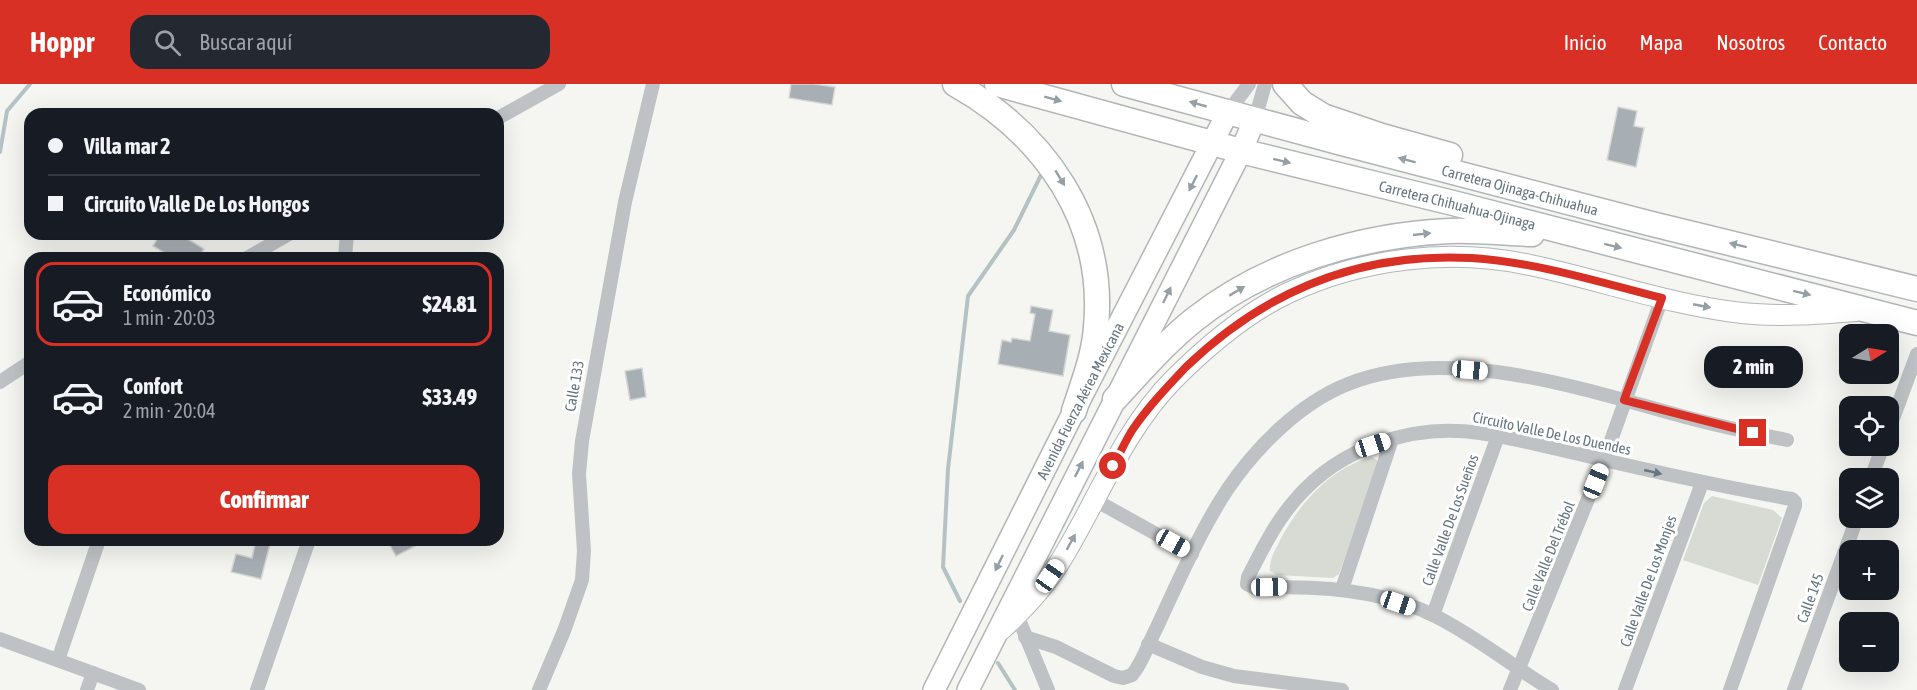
<!DOCTYPE html>
<html lang="es">
<head>
<meta charset="utf-8">
<style>
  body { margin:0; font-family:"Asap Condensed",sans-serif; background:#242831; color:#f1f3f6; height:100vh; display:flex; flex-direction:column; font-size:22px; white-space:nowrap }
  * { box-sizing:border-box; margin:0 }
  p { font-size:20px; color:#9ea1a6 }
  .icon { flex:none; width:33px; height:33px; fill:none; stroke:currentColor; stroke-width:2; stroke-linecap:round; stroke-linejoin:round }
  .map { position:relative; flex:1; overflow:hidden }
  .sheet { position:absolute; left:24px; top:168px; width:480px; height:294px; display:flex; flex-direction:column; background:#171b24; border-radius:18px; box-shadow:0 6px 24px #0002 }
  .sheet>* { flex:none }
  .banner { position:absolute; left:24px; top:24px; width:480px; height:132px; border-radius:18px; box-shadow:0 6px 24px #0002; display:grid; align-content:center; height:132px; padding:0 24px; background:#171b24 }
  .needle { width:39px; rotate:79deg }
  .controls { position:absolute; left:1839px; top:240px; display:grid; gap:12px }
  .controls a { display:grid; place-items:center; width:60px; height:60px; border-radius:12px; background:#171b24; box-shadow:0 6px 24px #0002; font-size:30px }
  .end { position:absolute; width:27px; height:27px; margin:-14px; border:8px solid #d93025; background:#fff; box-shadow:0 0 0 3px #fff }
  .from { border-radius:50% }
  .bubble { position:absolute; height:42px; border-radius:18px; background:#171b24; box-shadow:0 6px 24px #0002; font-size:20px; font-weight:800; line-height:42px; text-align:center }
  .car { position:absolute; width:18px; height:36px; margin:-18px -9px; border-radius:8px; box-shadow:0 0 4px 2px #0007; background:linear-gradient(#fff 24%,#345 0 40%,#fff 0 76%,#345 0 86%,#fff 0) }
  .banner b { display:flex; align-items:center; gap:21px; height:57px; font-size:22px }
  .banner b+b { border-top:2px solid #363941 }
  .banner i { width:15px; height:15px; background:#f1f3f6 }
  ul { padding:10px 0 0; list-style:none }
  li { display:flex; align-items:center; gap:18px; height:84px; margin:0 12px 9px; padding:0 12px; border:3px solid transparent; border-radius:18px }
  li div { flex:1 }
  li b { display:block; font-size:22px }
  li em { font-style:normal; font-weight:800 }
  li.selected { border-color:#d93025 }
  li>.icon { width:54px; height:54px; stroke-width:1.5 }
  .action { display:flex; gap:12px; margin-top:auto; padding:12px 24px }
  .action a { flex:1; height:69px; border-radius:18px; background:#d93025; color:#fff; font-size:24px; font-weight:800; line-height:69px; text-align:center }
  header { display:flex; align-items:center; gap:36px; box-sizing:border-box; height:84px; padding:0 30px; background:#d93025; color:#fff }
  header strong { font-size:28px }
  nav { display:flex; gap:33px; margin-inline-start:auto; font-size:21px }
  .search { width:420px; height:54px; background:#242831; display:flex; align-items:center; gap:15px; box-sizing:border-box; padding:0 21px; border-radius:18px; color:#9ea1a6; font-size:22px }
  .map>svg:first-child { display:block }
</style>
</head>
<body>
<header>
<strong>Hoppr</strong>
<div class="search"><svg class="icon" aria-label="search" viewBox="0 0 24 24"><circle cx="10" cy="10" r="6"/><path d="M15 15l6 6"/></svg>Buscar aquí</div>
<nav><a>Inicio</a><a>Mapa</a><a>Nosotros</a><a>Contacto</a></nav>
</header>
<div class="map">
<svg width="1917" height="606" viewBox="0 0 1917 606">
  <rect width="100%" height="100%" fill="#f5f5f2"/>
  <g fill="#d7dbd3">
    <path d="M1372 373 1377 376 1378 384 1339 490 1333 494 1277 491 1270 487C1269 475 1275 467 1280 456 1300 419 1330 384 1372 373Z"/>
    <path d="M1712 412 1773 426 1782 434 1758 501 1683 476 1704 419Z"/>
  </g>
  <g fill="none" stroke-linecap="round" stroke-linejoin="round">
    <g stroke="#b5c2c4" stroke-width="4">
      <path d="M0 68 7 27 30 0"/>
      <path d="M960 517 943 483 948 385 968 212 1014 146 1042 89"/>
      <path d="M998 579 1015 606"/>
    </g>
  </g>
  <g fill="#a8afb4" stroke="#d6d6d4" stroke-width="1.5">
    <path d="M791 0H814L835 3 832 21 789 14Z"/>
    <path d="M1618 23 1637 27 1634 42 1644 44 1636 83 1607 76Z"/>
    <path d="M160 150H180L204 165 198 174H173L153 162Z"/>
    <path d="M1031 222 1053 226 1049 247 1070 251 1063 292 998 280 1002 256 1011 258 1012 254 1030 257 1035 230 1030 229Z"/>
    <path d="M642 284 646 313 630 316 625 287Z"/>
    <path d="M256 456H271L261 495 231 488 236 470 252 474Z"/>
    <path d="M387 456H414L417 461 396 472Z"/>
  </g>
  <g fill="none" stroke-linecap="round" stroke-linejoin="round">
    <defs>
      <path id="secondary" d="M1001 546C1024 525 1045 503 1061 476 1098 416 1123 347 1173 296 1205 264 1246 229 1288 209 1362 174 1450 164 1530 181 1601 196 1670 221 1742 229 1780 233 1818 230 1856 227"/>
      <g id="primary">
        <path id="s1" d="M934 606 1074 327 1228 28"/>
        <path d="M968 606 1241 67 1255 35"/>
      </g>
      <g id="highway">
        <path d="M955 0C1044 50 1106 137 1096 243 1094 272 1083 299 1074 327"/>
        <path id="s2" d="M997 0 1241 67 1453 119 1917 239"/>
        <path id="s3" d="M1124 0 1338 58 1648 139 1917 205"/>
        <path d="M1285 0 1302 19 1323 32 1382 52 1450 71"/>
        <path d="M1115 315C1141 287 1166 258 1195 235 1266 179 1360 151 1450 147 1477 146 1505 149 1532 150"/>
      </g>
    </defs>
    <use href="#secondary" stroke="#b1b6b9" stroke-width="22"/>
    <use href="#primary" stroke="#b2b6b9" stroke-width="24"/>
    <use href="#highway" stroke="#b1b5b7" stroke-width="27"/>
    <g stroke="#bec2c5" stroke-width="14">
      <path d="M1228 28 1249 0"/>
      <path d="M498 34 559 0"/>
      <path d="M1255 35 1265 0"/>
      <path d="M247 174 289 150"/>
      <path d="M345 174 347 150"/>
      <path d="M0 298 30 278"/>
      <path d="M1888 348 1917 270"/>
      <path d="M1871 394 1883 362"/>
      <path d="M1095 416 1192 470"/>
      <path d="M1342 505 1392 355"/>
      <path d="M1017 531 1048 606"/>
      <path d="M1433 531 1498 352"/>
      <path d="M1025 553 1056 563 1114 592 1123 594 1132 591C1143 578 1149 558 1157 543 1178 498 1200 447 1227 406 1256 363 1300 319 1348 300 1449 259 1585 306 1685 333 1719 342 1752 349 1787 356"/>
      <path d="M0 555 139 606"/>
      <path d="M1148 560 1202 583 1234 592 1342 606"/>
      <path d="M58 576 99 456"/>
      <path d="M87 606 93 589"/>
      <path d="M257 606 309 456"/>
      <path d="M539 606 564 547 582 496 584 467 579 390 582 357 625 118 653 0"/>
      <path d="M1510 606 1604 376 1662 214"/>
      <path d="M1552 606C1512 582 1477 553 1435 532 1382 505 1313 501 1255 504L1247 500 1248 493C1262 466 1275 439 1295 416 1340 363 1413 339 1480 349 1516 354 1552 364 1587 372 1655 388 1723 403 1792 415L1795 418V422L1730 606"/>
      <path d="M1625 606 1702 399"/>
      <path d="M1794 606 1857 434"/>
    </g>
    <use href="#secondary" stroke="#fff" stroke-width="20"/>
    <use href="#primary" stroke="#fff" stroke-width="21"/>
    <use href="#highway" stroke="#fff" stroke-width="24"/>
  </g>
  <defs><path id="oneway-solid" d="M-6-.8H1V-3.2L6.5 0L1 3.2V.8H-6Z" transform="scale(1.5)"/></defs>
  <g fill="#949fa6">
    <use href="#oneway-solid" transform="translate(1053 15) rotate(15)"/>
    <use href="#oneway-solid" transform="translate(1198 20) rotate(-164)"/>
    <use href="#oneway-solid" transform="translate(1407 76) rotate(-165)"/>
    <use href="#oneway-solid" transform="translate(1282 77) rotate(14)"/>
    <use href="#oneway-solid" transform="translate(1060 94) rotate(59)"/>
    <use href="#oneway-solid" transform="translate(1193 99) rotate(117)"/>
    <use href="#oneway-solid" transform="translate(1422 150) rotate(-6)"/>
    <use href="#oneway-solid" transform="translate(1738 161) rotate(-166)"/>
    <use href="#oneway-solid" transform="translate(1613 162) rotate(14)"/>
    <use href="#oneway-solid" transform="translate(1237 207) rotate(-31)"/>
    <use href="#oneway-solid" transform="translate(1802 209) rotate(14)"/>
    <use href="#oneway-solid" transform="translate(1167 211) rotate(-64)"/>
    <use href="#oneway-solid" transform="translate(1702 222) rotate(11)"/>
    <use href="#oneway-solid" transform="translate(1079 385) rotate(-63)"/>
    <use href="#oneway-solid" transform="translate(1071 458) rotate(-61)"/>
    <use href="#oneway-solid" transform="translate(999 479) rotate(116)"/>
  </g>
  <use fill="#667680" href="#oneway-solid" transform="translate(1653 388) rotate(13)"/>
  <g fill="none" stroke-linecap="round" stroke-linejoin="round">
    <path stroke="#d93025" stroke-width="8" d="M1113 382C1120 370 1125 357 1133 345 1148 323 1167 303 1186 283 1265 207 1360 168 1471 174 1536 178 1599 198 1662 214L1624 316 1753 349"/>
  </g>
  <g text-anchor="middle" dominant-baseline="central" stroke-width="6" stroke-linejoin="round" paint-order="stroke">
    <g font-size="15" fill="#667680" stroke="#fff">
      <text stroke="none"><textPath href="#s3" startOffset="410">Carretera Ojinaga-Chihuahua</textPath></text>
      <text stroke="none"><textPath href="#s2" startOffset="476">Carretera Chihuahua-Ojinaga</textPath></text>
      <text transform="translate(574 302) rotate(-80)">Calle 133</text>
      <text stroke="none"><textPath href="#s1" startOffset="324">Avenida Fuerza Aérea Mexicana</textPath></text>
      <text transform="translate(1552 349) rotate(12)">Circuito Valle De Los Duendes</text>
      <text transform="translate(1450 436) rotate(-70)">Calle Valle De Los Sueños</text>
      <text transform="translate(1548 472) rotate(-68)">Calle Valle Del Trébol</text>
      <text transform="translate(1648 497) rotate(-70)">Calle Valle De Los Monjes</text>
      <text transform="translate(1810 514) rotate(-70)">Calle 145</text>
    </g>
  </g>
</svg>
<div class="controls">
<a><svg class="needle" viewBox="-14 -14 28 28"><path d="M0-13l5 13h-10z" fill="#e53935"/><path d="M0 13l5-13h-10z" fill="#9ea1a6"/></svg></a>
<a><svg class="icon" aria-label="locate" viewBox="0 0 24 24"><circle cx="12" cy="12" r="6"/><path d="M12 2v4M12 18v4M2 12h4M18 12h4"/></svg></a>
<a><svg class="icon" aria-label="layers" viewBox="0 0 24 24"><path d="M12 4l9 5-9 5-9-5zM3 14l9 5 9-5"/></svg></a>
<a>+</a>
<a>−</a>
</div>
<i class="end from" style="left:1113px;top:382px"></i>
<i class="end" style="left:1753px;top:349px"></i>
<div class="bubble" style="left:1704px;top:262px;width:99px">2 min</div>
<i class="car" style="left:1470px;top:286px;rotate:95deg"></i>
<i class="car" style="left:1373px;top:361px;rotate:72deg"></i>
<i class="car" style="left:1596px;top:397px;rotate:22deg"></i>
<i class="car" style="left:1173px;top:459px;rotate:119deg"></i>
<i class="car" style="left:1050px;top:492px;rotate:35deg"></i>
<i class="car" style="left:1269px;top:503px;rotate:89deg"></i>
<i class="car" style="left:1398px;top:519px;rotate:109deg"></i>
<div class="banner">
<b><i class="from"></i>Villa mar 2</b>
<b><i></i>Circuito Valle De Los Hongos</b>
</div>
<section class="sheet">
<ul>
<li class="selected"><svg class="icon" aria-label="car" viewBox="0 0 24 24"><path d="M5 17H2v-5l4-1 3-4h7l3 4 3 1v5h-3M9 17h6M6 11h13"/><circle cx="7" cy="17" r="2"/><circle cx="17" cy="17" r="2"/></svg><div><b>Económico</b><p>1 min · 20:03</p></div><em>$24.81</em></li>
<li><svg class="icon" aria-label="car" viewBox="0 0 24 24"><path d="M5 17H2v-5l4-1 3-4h7l3 4 3 1v5h-3M9 17h6M6 11h13"/><circle cx="7" cy="17" r="2"/><circle cx="17" cy="17" r="2"/></svg><div><b>Confort</b><p>2 min · 20:04</p></div><em>$33.49</em></li>
</ul>
<div class="action"><a>Confirmar</a></div>
</section>
</div>
</body>
</html>
